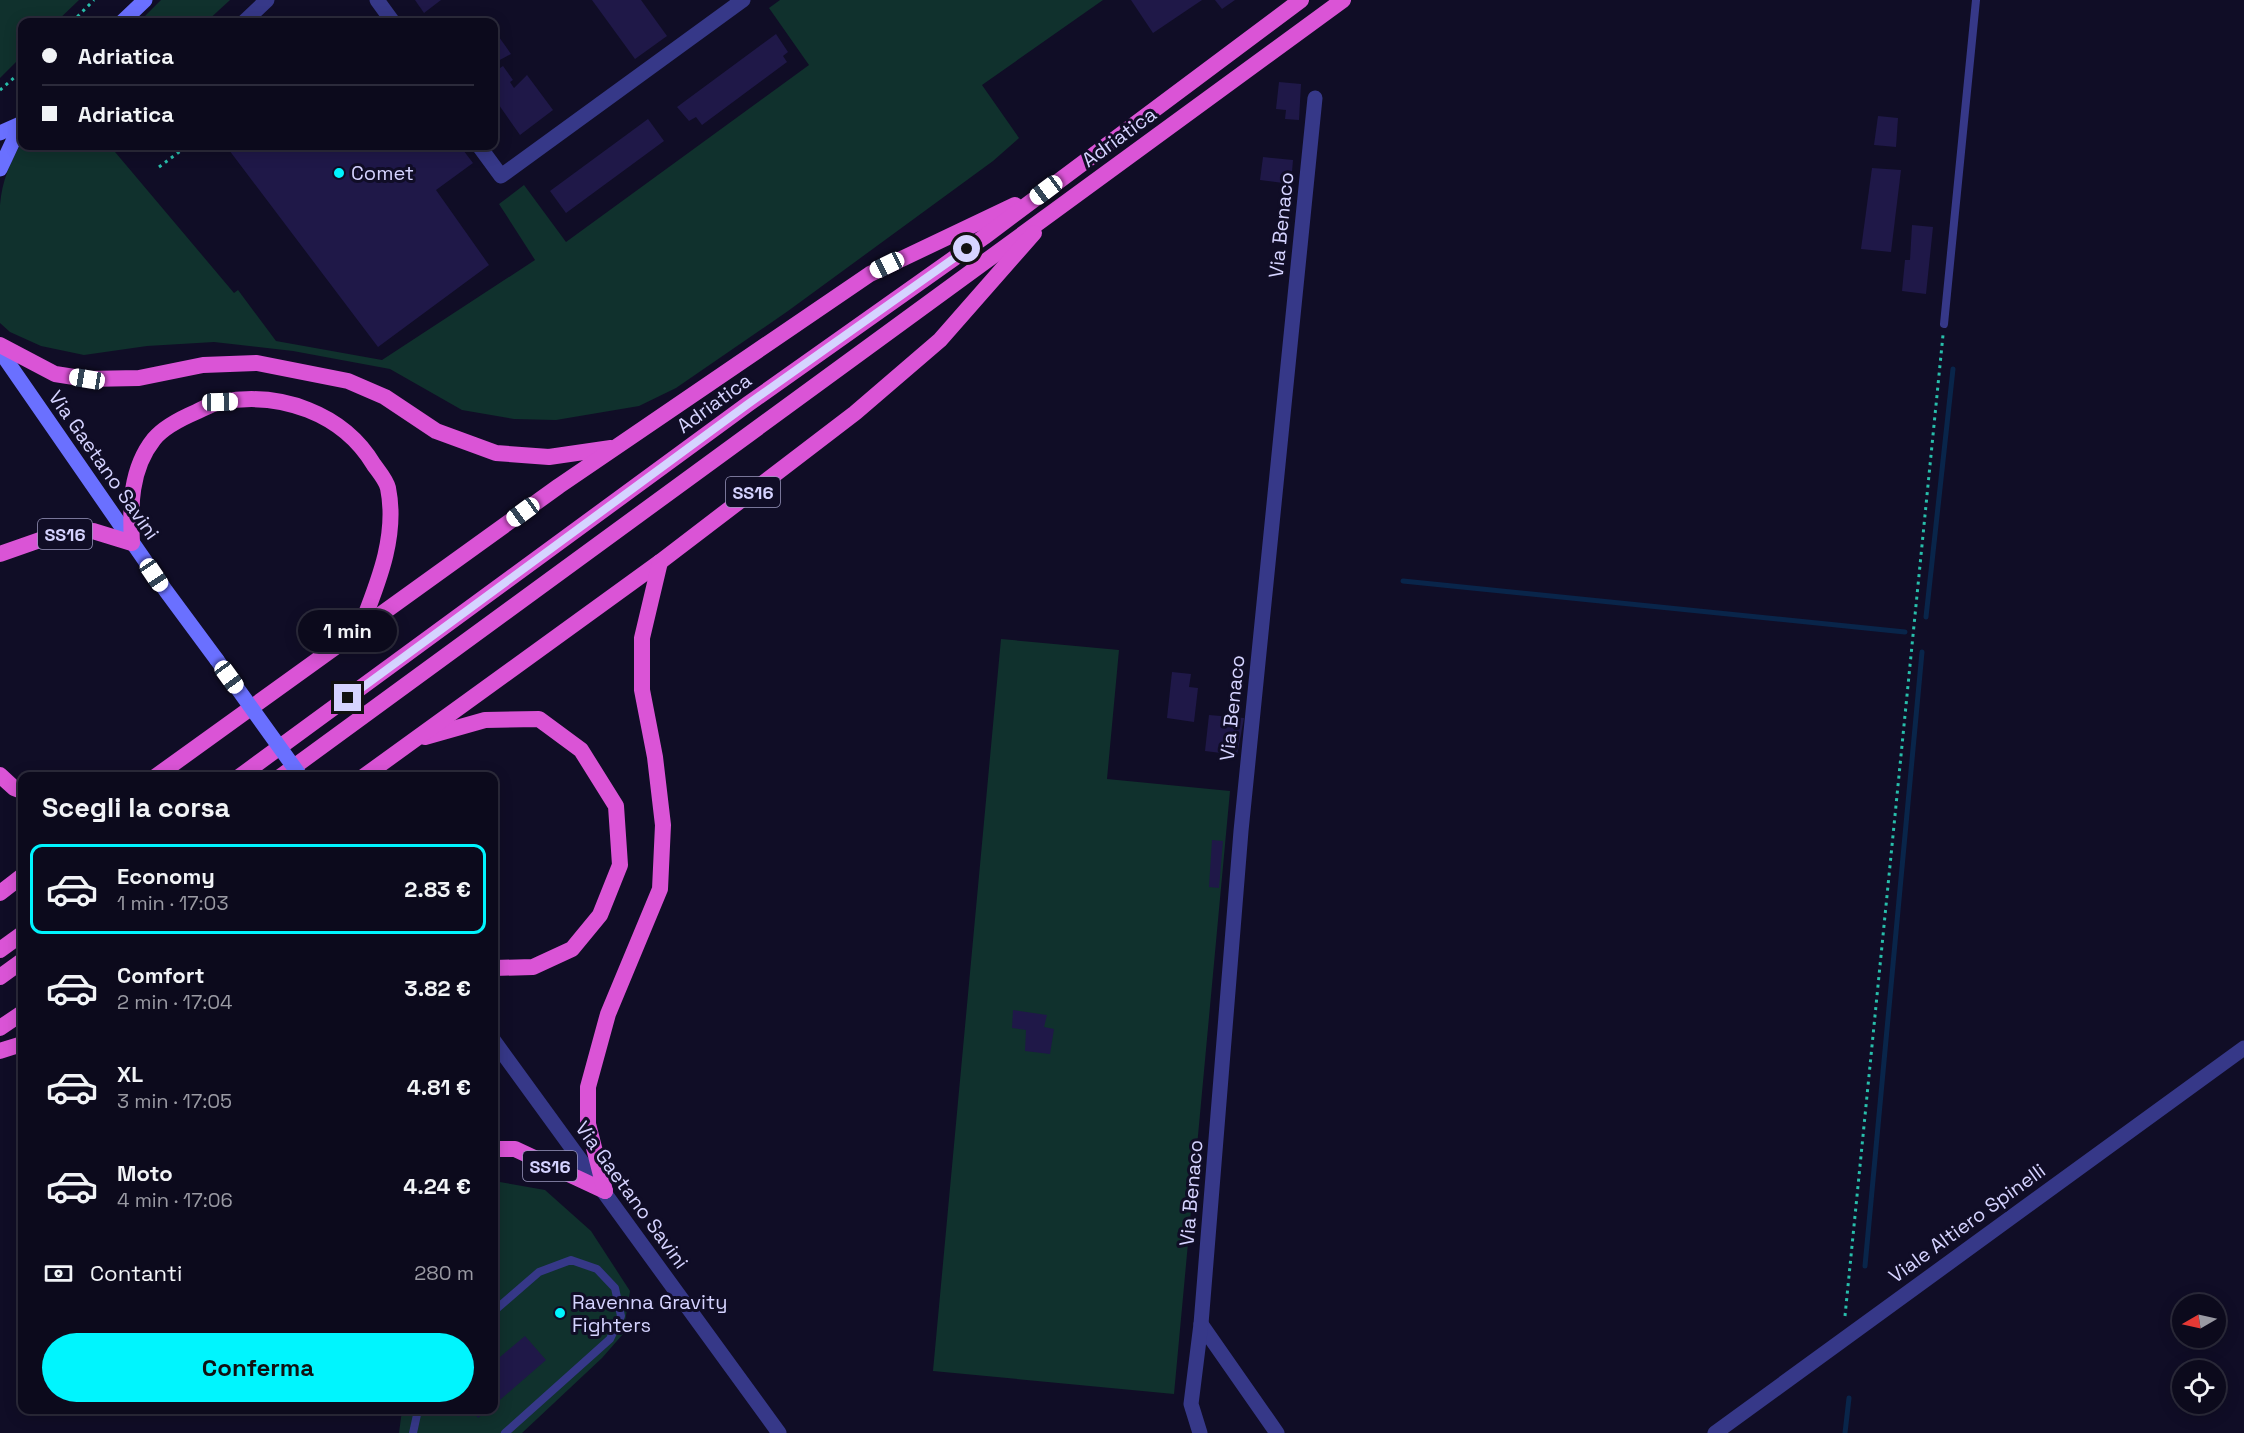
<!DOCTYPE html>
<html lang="it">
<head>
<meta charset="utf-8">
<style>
  body { margin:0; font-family:"Space Grotesk",sans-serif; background:#1a1829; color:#f1f3f6; height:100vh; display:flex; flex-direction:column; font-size:22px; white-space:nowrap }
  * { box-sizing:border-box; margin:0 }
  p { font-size:20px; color:#9a9aa3 }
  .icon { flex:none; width:33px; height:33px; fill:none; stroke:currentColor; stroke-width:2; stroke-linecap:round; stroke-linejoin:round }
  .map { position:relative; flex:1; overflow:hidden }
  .drawer { position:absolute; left:18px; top:772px; width:480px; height:642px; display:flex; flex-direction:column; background:#0c0a1c; border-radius:12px; box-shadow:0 3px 15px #0003,0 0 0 2px #2c2b3b }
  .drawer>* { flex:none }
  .top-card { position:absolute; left:18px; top:18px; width:480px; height:132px; border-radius:12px; box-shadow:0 3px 15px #0003,0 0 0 2px #2c2b3b; display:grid; align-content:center; height:132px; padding:0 24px; background:#0c0a1c }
  .needle { width:39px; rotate:261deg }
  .fabs { position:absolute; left:2172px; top:1294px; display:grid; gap:12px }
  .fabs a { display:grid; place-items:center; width:54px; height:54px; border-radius:50%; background:#0c0a1c; box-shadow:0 3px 15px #0003,0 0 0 2px #2c2b3b; font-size:30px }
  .end { position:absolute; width:27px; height:27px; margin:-14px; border:8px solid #d5d3ff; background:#111; box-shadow:0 0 0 3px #111 }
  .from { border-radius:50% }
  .bubble { position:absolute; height:42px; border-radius:21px; background:#0c0a1c; box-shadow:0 3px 15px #0003,0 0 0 2px #2c2b3b; font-size:20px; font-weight:700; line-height:42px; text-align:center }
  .car { position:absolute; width:18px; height:36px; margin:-18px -9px; border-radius:8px; box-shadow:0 0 4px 2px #0007; background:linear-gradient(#fff 24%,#345 0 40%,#fff 0 76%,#345 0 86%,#fff 0) }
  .top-card b { display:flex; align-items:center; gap:21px; height:57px; font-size:22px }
  .top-card b+b { border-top:2px solid #2c2b3b }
  .top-card i { width:15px; height:15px; background:#f1f3f6 }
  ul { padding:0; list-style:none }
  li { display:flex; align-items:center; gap:18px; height:90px; margin:0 12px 9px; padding:0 12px; border:3px solid transparent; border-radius:12px }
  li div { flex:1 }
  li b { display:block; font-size:22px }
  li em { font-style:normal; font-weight:700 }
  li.current { border-color:#00f5fe }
  li>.icon { width:54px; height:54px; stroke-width:1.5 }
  h2 { padding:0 24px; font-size:27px; line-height:72px }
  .pay { display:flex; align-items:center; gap:15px; height:66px; padding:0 24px; font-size:22px }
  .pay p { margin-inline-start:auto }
  .cta { display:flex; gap:12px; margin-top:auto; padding:12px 24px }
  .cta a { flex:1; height:69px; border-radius:36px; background:#00f5fe; color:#111; font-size:24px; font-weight:700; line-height:69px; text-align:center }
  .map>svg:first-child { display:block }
</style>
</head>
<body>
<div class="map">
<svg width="2244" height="1433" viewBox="0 0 2244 1433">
  <rect width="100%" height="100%" fill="#100d26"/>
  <g fill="#10312d">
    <path d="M0 0H79L56 22H22V56L0 78Z"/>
    <path d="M161 0H230L206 22H139Z"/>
    <path d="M780 0H1103L982 85 1019 138 993 161 788 311 676 388 639 406 556 420 514 419 462 410 390 369 293 351 214 342 147 346 84 355 41 346 10 332 0 323V205C2 181 10 162 22 142V146H110L234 293 238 290 276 341 382 360 535 260 499 204 524 185 566 242 809 65 769 8Z"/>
    <path d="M1001 639 1119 650 1107 779 1230 791 1174 1394 933 1371Z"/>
    <path d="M494 1181 545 1190 591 1231 630 1291 623 1334 602 1358 522 1433H399L402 1410H494Z"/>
  </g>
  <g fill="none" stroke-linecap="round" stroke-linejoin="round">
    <g stroke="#09254a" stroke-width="5">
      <path d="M1403 581 1905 632"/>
      <path d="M1926 617 1953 369"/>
      <path d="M1865 1266 1922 652"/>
      <path d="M1845 1433 1849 1398"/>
    </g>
  </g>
  <g fill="#1f1848">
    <path d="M415 0H441L424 13Z"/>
    <path d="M592 0H641L667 36 635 59Z"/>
    <path d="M1131 0H1202L1153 33Z"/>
    <path d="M1215 0H1235L1222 9Z"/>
    <path d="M494 30 511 54 496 62 500 68 503 66 513 80 510 82 514 88 527 75 553 110 520 135 494 98Z"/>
    <path d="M776 34 788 52 783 56 787 62 702 125 696 117 689 121 677 107Z"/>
    <path d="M1279 82 1301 84 1299 120 1285 119 1286 110 1276 109Z"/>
    <path d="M1878 116 1898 118 1896 147 1874 145Z"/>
    <path d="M648 119 664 141 566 213 550 191Z"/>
    <path d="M226 146H460L473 163 436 190 489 265 378 347Z"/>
    <path d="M1263 157 1293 160 1291 184 1260 180Z"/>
    <path d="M1872 168 1901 170 1891 252 1861 249Z"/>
    <path d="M1912 225 1933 227 1926 294 1902 291 1905 260H1910Z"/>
    <path d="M1172 672 1191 674 1189 687 1198 688 1194 722 1167 718Z"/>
    <path d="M1209 715 1244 718 1237 755 1205 751Z"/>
    <path d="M1212 840 1223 841 1219 888 1209 887Z"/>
    <path d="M1013 1010 1047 1015 1044 1027 1054 1029 1050 1054 1025 1051 1026 1030 1012 1028Z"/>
    <path d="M525 1336 546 1360 494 1405V1362Z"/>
    <path d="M472 1410H487L478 1418Z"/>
  </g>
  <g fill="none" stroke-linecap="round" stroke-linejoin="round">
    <g stroke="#28beab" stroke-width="3" stroke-dasharray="3 4.5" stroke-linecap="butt">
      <path d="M72 22 94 0"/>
      <path d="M0 90 22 71"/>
      <path d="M159 167 187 146"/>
      <path d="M1845 1316 1943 335"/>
    </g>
    <g stroke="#363888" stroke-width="8">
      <path d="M1944 324 1976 0"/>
      <path d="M494 1311 539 1272 571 1260 597 1269 615 1288 621 1316 610 1339 505 1433"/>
      <path d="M413 1433 418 1410"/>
    </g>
    <g stroke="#363888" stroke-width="15">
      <path d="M377 0 393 22"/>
      <path d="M244 22 267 0"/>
      <path d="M479 146 501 176 743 0"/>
      <path d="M1201 1324 1277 1433"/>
      <path d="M1200 1433 1191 1404 1201 1324 1241 831 1315 98"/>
    </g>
    <g stroke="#363888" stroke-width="15">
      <path d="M494 1041 779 1433"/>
      <path d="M1715 1433 2244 1048"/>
    </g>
    <g stroke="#6a70ff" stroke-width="15">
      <path d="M122 22 145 0"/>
      <path d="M0 133 20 124"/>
      <path d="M0 169 22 122"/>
      <path d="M0 351 166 591 217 660"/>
    </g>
    <g stroke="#da54d6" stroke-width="16">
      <path d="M0 345 55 374 87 379 139 378 203 365 257 363 348 381 385 397 436 431 496 453 549 457 611 448"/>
      <path d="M0 554 57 534 93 531 132 543C130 507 130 469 154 439 164 427 182 418 196 412 203 409 212 403 221 402 280 391 343 413 374 465 379 472 386 480 388 488 398 537 377 585 360 629"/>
      <path d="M425 737 485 720 539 719 581 750 616 806 620 865 600 915 572 949 533 967 494 968"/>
      <path d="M0 775 14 788 22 791"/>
      <path d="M155 777 559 486 870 274 1015 205"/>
      <path d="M239 777 748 404 984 237 1301 0"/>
      <path d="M280 777 1343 0"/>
      <path d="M363 777 660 562 855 413 940 340 1034 233"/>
      <path d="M0 893 22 876"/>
      <path d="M0 950 22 934"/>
      <path d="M0 977 22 961"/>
      <path d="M0 1028 22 1013"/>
      <path d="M0 1051 22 1044"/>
      <path d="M494 1149H515L605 1191"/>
      <path d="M605 1191 588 1124V1087L608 1014 660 889 663 825 655 757 642 690V638L660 562"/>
    </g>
    <path stroke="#6a70ff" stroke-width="15" d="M217 660 301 777"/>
  </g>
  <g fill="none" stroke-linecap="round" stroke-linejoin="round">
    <path stroke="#d5d3ff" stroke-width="8" d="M348 698 748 404 967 249"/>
  </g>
  <g fill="#00f5fe" stroke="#100d26" stroke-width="2">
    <circle cx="339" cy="173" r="6"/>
    <circle cx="560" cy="1313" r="6"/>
  </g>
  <g text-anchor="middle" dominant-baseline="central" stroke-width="6" stroke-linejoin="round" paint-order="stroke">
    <g fill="#100d26" stroke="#9a98be" stroke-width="1.5">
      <rect x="726" y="477" width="54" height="30" rx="4.5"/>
      <rect x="38" y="519" width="54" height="30" rx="4.5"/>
      <rect x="523" y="1151" width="54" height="30" rx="4.5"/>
    </g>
    <g font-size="18" font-weight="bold" fill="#d5d3ff">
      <text x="753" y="492">SS16</text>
      <text x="65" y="534">SS16</text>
      <text x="550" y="1166">SS16</text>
    </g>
    <g font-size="20" fill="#d5d3ff" stroke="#100d26">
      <text transform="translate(1119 137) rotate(-36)">Adriatica</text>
      <text transform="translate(1281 225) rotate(-84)">Via Benaco</text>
      <text transform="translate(714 403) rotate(-36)">Adriatica</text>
      <text transform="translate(104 465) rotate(55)">Via Gaetano Savini</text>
      <text transform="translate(1232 708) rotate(-84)">Via Benaco</text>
      <text transform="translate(1191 1193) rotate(-85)">Via Benaco</text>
      <text transform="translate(632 1195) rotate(54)">Via Gaetano Savini</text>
      <text transform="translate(1967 1223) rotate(-36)">Viale Altiero Spinelli</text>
    </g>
    <g font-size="20" fill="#d5d3ff" stroke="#100d26" text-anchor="start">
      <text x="351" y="173">Comet</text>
      <text x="572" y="1302">Ravenna Gravity<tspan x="572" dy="23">Fighters</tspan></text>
    </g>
  </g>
</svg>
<div class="fabs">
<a><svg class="needle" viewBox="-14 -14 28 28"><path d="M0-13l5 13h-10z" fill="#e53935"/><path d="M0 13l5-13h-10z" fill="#9a9aa3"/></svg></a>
<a><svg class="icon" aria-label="locate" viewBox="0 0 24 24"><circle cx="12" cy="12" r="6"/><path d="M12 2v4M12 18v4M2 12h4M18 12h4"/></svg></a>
</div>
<i class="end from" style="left:967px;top:249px"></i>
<i class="end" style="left:348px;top:698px"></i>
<div class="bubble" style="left:298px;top:610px;width:99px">1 min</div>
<i class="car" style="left:1046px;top:190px;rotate:233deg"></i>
<i class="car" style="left:887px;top:265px;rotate:244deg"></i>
<i class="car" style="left:87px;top:379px;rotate:279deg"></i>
<i class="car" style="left:220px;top:402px;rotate:89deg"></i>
<i class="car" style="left:523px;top:512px;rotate:234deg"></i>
<i class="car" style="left:154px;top:575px;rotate:146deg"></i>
<i class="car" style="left:229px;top:677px;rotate:144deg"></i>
<div class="top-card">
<b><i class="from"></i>Adriatica</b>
<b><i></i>Adriatica</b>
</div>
<section class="drawer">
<h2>Scegli la corsa</h2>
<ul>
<li class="current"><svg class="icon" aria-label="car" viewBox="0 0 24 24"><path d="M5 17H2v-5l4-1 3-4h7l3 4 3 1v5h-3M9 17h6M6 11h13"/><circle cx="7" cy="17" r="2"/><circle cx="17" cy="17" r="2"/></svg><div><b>Economy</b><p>1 min · 17:03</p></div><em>2.83 €</em></li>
<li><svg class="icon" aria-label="car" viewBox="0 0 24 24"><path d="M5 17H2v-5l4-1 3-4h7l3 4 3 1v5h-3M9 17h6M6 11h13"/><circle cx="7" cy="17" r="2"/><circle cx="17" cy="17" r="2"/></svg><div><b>Comfort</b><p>2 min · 17:04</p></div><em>3.82 €</em></li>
<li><svg class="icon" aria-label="car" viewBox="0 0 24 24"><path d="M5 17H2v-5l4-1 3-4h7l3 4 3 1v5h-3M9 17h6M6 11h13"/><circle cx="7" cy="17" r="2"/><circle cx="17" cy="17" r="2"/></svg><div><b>XL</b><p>3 min · 17:05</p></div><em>4.81 €</em></li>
<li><svg class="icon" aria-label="car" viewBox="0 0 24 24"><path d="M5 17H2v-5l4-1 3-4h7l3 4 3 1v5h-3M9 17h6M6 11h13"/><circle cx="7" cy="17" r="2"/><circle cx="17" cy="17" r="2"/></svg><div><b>Moto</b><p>4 min · 17:06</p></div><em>4.24 €</em></li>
</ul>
<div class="pay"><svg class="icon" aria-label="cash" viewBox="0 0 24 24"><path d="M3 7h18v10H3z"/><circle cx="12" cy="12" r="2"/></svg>Contanti<p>280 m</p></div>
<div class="cta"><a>Conferma</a></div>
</section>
</div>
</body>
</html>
